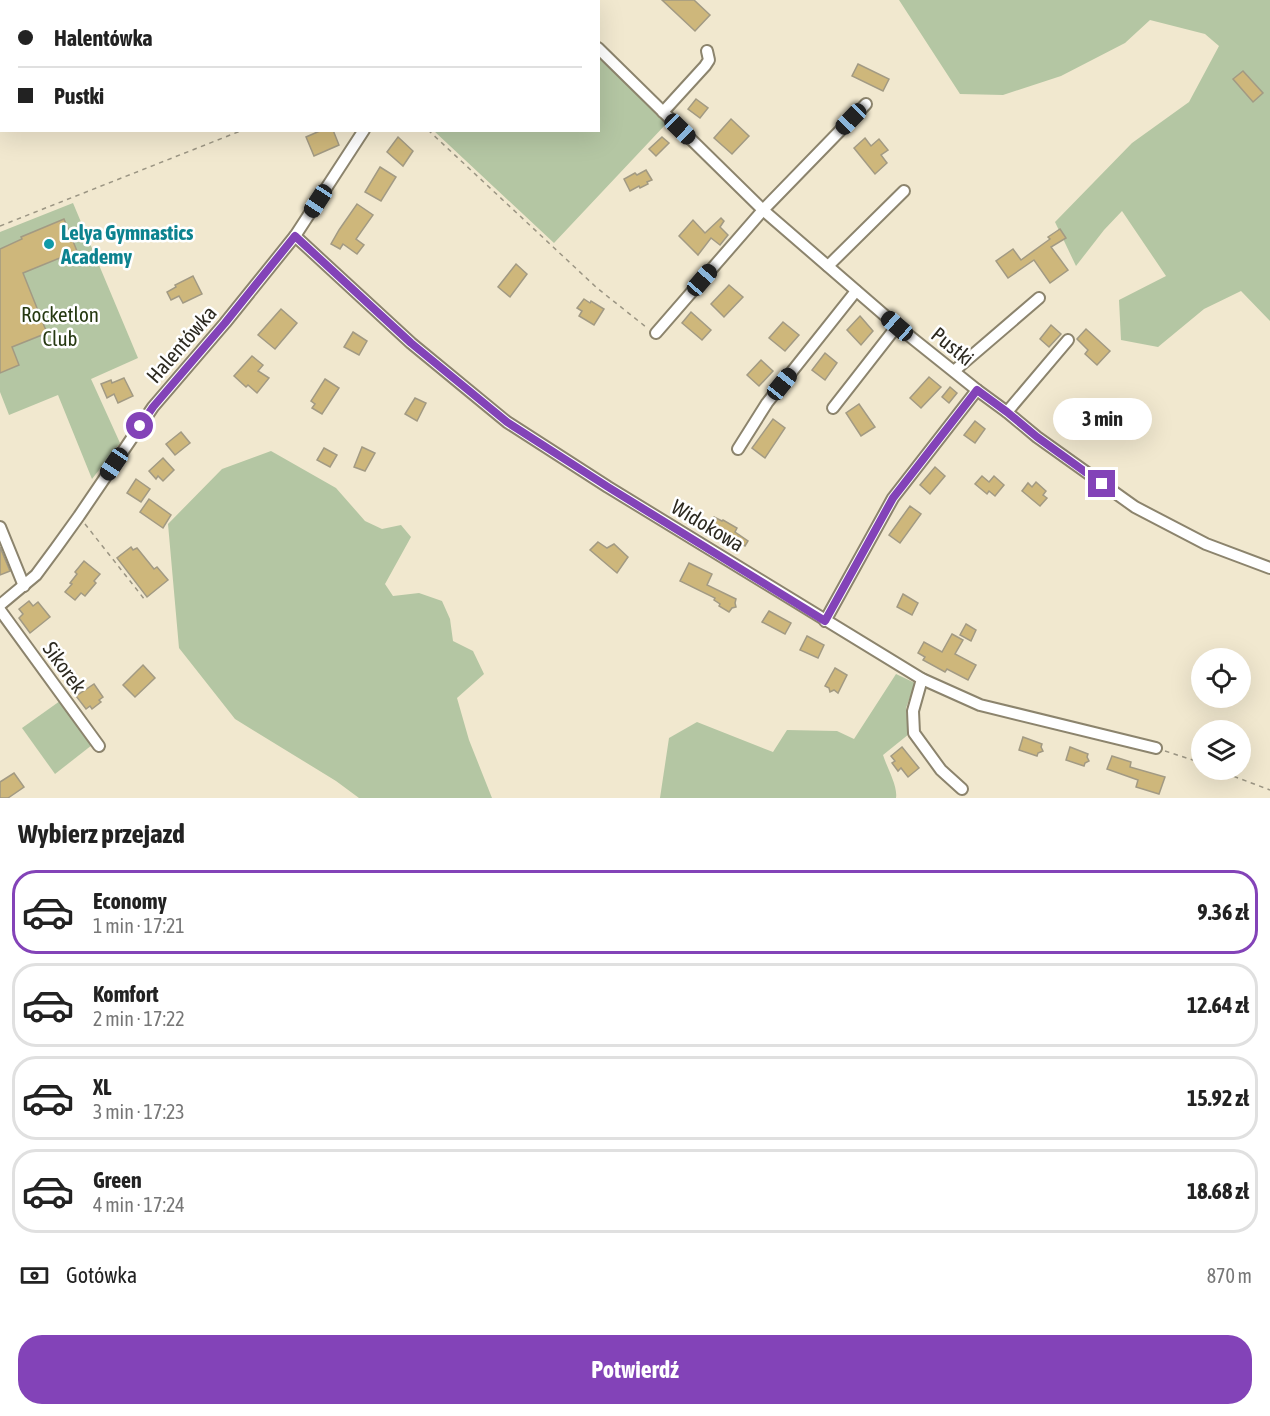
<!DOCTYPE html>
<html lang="pl">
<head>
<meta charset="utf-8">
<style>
  body { margin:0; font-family:"Asap Condensed",sans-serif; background:#f6f6f6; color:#222; height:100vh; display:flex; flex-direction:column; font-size:22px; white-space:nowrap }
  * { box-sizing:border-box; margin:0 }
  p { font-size:20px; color:#767676 }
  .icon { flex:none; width:33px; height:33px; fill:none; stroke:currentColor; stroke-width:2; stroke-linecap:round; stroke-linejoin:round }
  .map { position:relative; height:798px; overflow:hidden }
  .drawer { display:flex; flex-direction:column; background:#fff; flex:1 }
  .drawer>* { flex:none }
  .top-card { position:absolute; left:0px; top:0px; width:600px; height:132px; box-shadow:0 6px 24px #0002; display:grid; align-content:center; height:132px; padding:0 18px; background:#fff }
  .tools { position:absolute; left:1191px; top:648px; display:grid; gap:12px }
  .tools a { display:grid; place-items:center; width:60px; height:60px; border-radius:50%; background:#fff; box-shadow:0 6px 24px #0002; font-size:30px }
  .end { position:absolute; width:27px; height:27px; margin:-14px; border:8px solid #8343b8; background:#fff; box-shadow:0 0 0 3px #fff }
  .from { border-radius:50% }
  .bubble { position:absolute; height:42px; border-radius:21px; background:#fff; box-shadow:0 6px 24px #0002; font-size:20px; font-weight:700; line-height:42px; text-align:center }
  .car { position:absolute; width:18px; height:36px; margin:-18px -9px; border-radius:8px; box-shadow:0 0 4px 2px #0007; background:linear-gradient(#222 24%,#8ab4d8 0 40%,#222 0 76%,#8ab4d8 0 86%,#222 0) }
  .top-card b { display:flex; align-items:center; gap:21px; height:57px; font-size:22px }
  .top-card b+b { border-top:2px solid #e0e0e0 }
  .top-card i { width:15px; height:15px; background:#222 }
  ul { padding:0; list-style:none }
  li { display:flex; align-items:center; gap:18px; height:84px; margin:0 12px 9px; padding:0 6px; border:3px solid #e0e0e0; border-radius:24px }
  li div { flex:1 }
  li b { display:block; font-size:22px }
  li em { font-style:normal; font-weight:700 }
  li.selected { border-color:#8343b8 }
  li>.icon { width:54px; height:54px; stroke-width:1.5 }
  h2 { padding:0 18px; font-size:27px; line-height:72px }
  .pay { display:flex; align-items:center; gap:15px; height:66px; padding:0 18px; font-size:22px }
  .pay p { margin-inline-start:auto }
  .primary-button { display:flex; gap:12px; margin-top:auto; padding:12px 18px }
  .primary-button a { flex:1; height:69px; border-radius:24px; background:#8343b8; color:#fff; font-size:24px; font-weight:700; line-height:69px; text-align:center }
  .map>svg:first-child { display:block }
</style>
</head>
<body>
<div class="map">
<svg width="1270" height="798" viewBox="0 0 1270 798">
  <rect width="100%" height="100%" fill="#f1e8cf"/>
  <g fill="#b4c6a3">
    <path d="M899 0H1270V321L1241 291 1204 309 1158 347 1121 340 1119 300 1166 276 1122 211 1104 230 1076 266 1055 222 1132 143 1189 102 1219 46 1205 34 1150 20 1125 43 1061 76 1003 95 960 94Z"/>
    <path d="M599 56 666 124 554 243 434 131 598 130Z"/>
    <path d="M73 203 138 358 91 379 120 443 92 479 58 395 9 415 0 392V232Z"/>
    <path d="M271 451 336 488 365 521 382 529 401 525 411 537 385 584 393 596 419 593 442 601 450 619 453 641 473 651 484 674 457 698 469 740 492 798H359L336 781 235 719 179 648 168 524 222 469Z"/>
    <path d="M896 674 915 683 906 708 909 734 883 755C887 768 898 786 896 798H660L669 738 697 722 773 752 787 730 837 731 854 739Z"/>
    <path d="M60 701 92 745 55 774 22 728Z"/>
  </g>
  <g fill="#ceb77b" stroke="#a29a83" stroke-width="1.5">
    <path d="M662 0H694L710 15 695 31Z"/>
    <path d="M858 64 889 79 883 91 852 76Z"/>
    <path d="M1243 71 1263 93 1253 102 1233 79Z"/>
    <path d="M696 99 708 108 700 118 688 109Z"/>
    <path d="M731 119 749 136 732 154 714 138Z"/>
    <path d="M322 130H333L339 145 314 156 306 137Z"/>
    <path d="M398 137 413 151 403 166 387 152Z"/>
    <path d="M662 137 669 143 656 156 649 149Z"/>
    <path d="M865 138 871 146 879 139 888 150 881 155 887 163 875 174 854 148Z"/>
    <path d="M380 167 396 177 381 201 365 192Z"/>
    <path d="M646 170 652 180 647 182 648 184 640 188 639 186 630 191 624 179 635 173 637 175Z"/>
    <path d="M357 204 373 215 356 239 364 245 357 254 343 244 340 249 331 244 339 230Z"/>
    <path d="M721 218 724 221 720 227 728 235 720 245 711 238 698 255 679 236 693 220 705 233Z"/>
    <path d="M64 219 77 251 23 273 47 333 12 347 19 365 0 373V249L22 239 21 237Z"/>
    <path d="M1060 229 1066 238 1051 247 1068 270 1050 283 1034 260 1008 278 996 261 1013 249 1021 260 1050 239 1048 237Z"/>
    <path d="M516 264 527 274 510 297 498 287Z"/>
    <path d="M193 276 202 294 183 303 179 296 171 300 167 292 176 287 175 285Z"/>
    <path d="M729 285 743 297 724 317 711 304Z"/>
    <path d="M584 299 590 303 591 301 604 309 594 325 579 316 582 311 577 308Z"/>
    <path d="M281 309 297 323 275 349 258 335Z"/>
    <path d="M691 312 711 330 702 340 682 323Z"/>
    <path d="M860 316 873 331 861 345 847 330Z"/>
    <path d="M783 322 799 335 785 351 769 338Z"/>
    <path d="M1051 325 1061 334 1049 347 1040 339Z"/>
    <path d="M1086 329 1110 351 1097 365 1085 354 1088 350 1077 339Z"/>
    <path d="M353 332 367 341 359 355 344 347Z"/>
    <path d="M825 353 837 363 825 380 812 370Z"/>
    <path d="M252 356 263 365 258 371 269 378 257 393 248 385 246 387 234 376Z"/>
    <path d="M761 360 773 371 759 386 747 375Z"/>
    <path d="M929 377 941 387 921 408 910 398Z"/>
    <path d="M124 378 133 396 118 403 114 394 107 398 101 384 111 380 112 383Z"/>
    <path d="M325 379 339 388 322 414 312 408 315 404 311 401Z"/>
    <path d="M950 387 957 393 949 403 942 397Z"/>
    <path d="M415 398 426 403 417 421 405 414Z"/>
    <path d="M859 404 875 427 861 436 846 413Z"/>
    <path d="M773 419 785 428 765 458 752 448Z"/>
    <path d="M975 421 985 429 975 443 964 435Z"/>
    <path d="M181 432 190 443 175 455 166 444Z"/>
    <path d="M362 447 375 453 365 471 354 467Z"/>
    <path d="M324 448 337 455 330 467 317 460Z"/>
    <path d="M163 458 174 470 163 481 158 476 156 479 149 471Z"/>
    <path d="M935 467 945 476 930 494 920 485Z"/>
    <path d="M982 476 989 482 994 476 1004 485 995 496 989 491 987 494 975 484Z"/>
    <path d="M136 479 150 489 141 502 127 493Z"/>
    <path d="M1036 482 1046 491 1043 495 1047 498 1040 506 1022 491 1028 483 1032 487Z"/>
    <path d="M149 499 171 515 163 528 140 512Z"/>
    <path d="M910 506 921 514 900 543 889 535Z"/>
    <path d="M714 517 722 521 723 520 737 528 735 532 748 541 745 546 730 538 729 541 715 533 716 531 708 526Z"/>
    <path d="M598 542 607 548 614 544 628 557 617 573 590 550Z"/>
    <path d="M0 547 10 571 0 575Z"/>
    <path d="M131 547 133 550 137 548 154 569 157 567 168 580 147 597 117 558Z"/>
    <path d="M84 561 100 574 94 581 96 583 85 596 81 593 75 600 65 592 72 584 70 583 77 574 75 572Z"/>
    <path d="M689 563 712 574 707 585 736 599 735 603 736 607 732 608 729 612 719 606 720 604 714 600 715 598 680 581Z"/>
    <path d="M903 594 918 603 912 615 897 607Z"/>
    <path d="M29 601 33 606 38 602 50 617 30 633 19 618 23 614 19 609Z"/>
    <path d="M769 611 791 623 785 634 762 622Z"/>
    <path d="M966 624 976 630 971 641 960 635Z"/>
    <path d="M952 634 963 640 955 654 976 665 968 680 947 669 945 672 923 660 925 657 918 653 924 642 942 652Z"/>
    <path d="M807 636 824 645 818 658 800 650Z"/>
    <path d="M143 665 155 678 135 697 123 685Z"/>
    <path d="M835 668 847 675 838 693 834 690 830 692 829 688 825 686Z"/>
    <path d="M94 684 103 697 99 700 101 702 92 709 90 706 86 709 76 696Z"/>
    <path d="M1023 737 1042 744 1041 747 1043 751 1038 753 1037 756 1019 750Z"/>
    <path d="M902 747 919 768 908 777 901 768 898 771 892 763 895 761 891 756Z"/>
    <path d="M1070 747 1088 754 1087 757 1089 761 1085 763 1084 766 1066 760Z"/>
    <path d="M1112 756 1131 762 1130 767 1165 777 1159 794 1136 787 1138 780 1107 769Z"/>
    <path d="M14 773 24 787 8 798H0V782Z"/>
  </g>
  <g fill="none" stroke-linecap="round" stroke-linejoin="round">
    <defs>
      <g id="minor">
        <path d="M312 0 313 2"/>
        <path d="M550 0 551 2"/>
        <path d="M430 2 431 0"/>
        <path d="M598 48 763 210 897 326 977 390 1007 412 1037 437 1135 507 1206 544 1270 568"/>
        <path d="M663 112 705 66 709 60 707 51"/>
        <path d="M295 236 411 343 507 422 608 487 922 679 980 705 1156 748"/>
        <path d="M828 266 904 191"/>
        <path d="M656 333 763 210 866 104"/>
        <path d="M954 371 1039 298"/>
        <path d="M833 408 897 326"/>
        <path d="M1007 412 1068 340"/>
        <path d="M738 449 767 403 856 291"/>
        <path d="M0 527 24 586"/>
        <path d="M0 605 36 575 56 548 79 516 153 407 225 323 295 236 364 130"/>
        <path d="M0 610 99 746"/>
        <path d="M825 621 893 498 977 390"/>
        <path d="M922 679 913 711 914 733 941 770 962 789"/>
      </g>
    </defs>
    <use href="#minor" stroke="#8c846d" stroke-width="14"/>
    <g stroke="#9b9583" stroke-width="1.5" stroke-dasharray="4.5 4.5" stroke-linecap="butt">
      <path d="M428 130 597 288 646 327"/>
      <path d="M0 226 243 130"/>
      <path d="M85 524 145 600"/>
      <path d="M1165 751 1202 763"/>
      <path d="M1217 770 1270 790"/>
    </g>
    <use href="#minor" stroke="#fff" stroke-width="10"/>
  </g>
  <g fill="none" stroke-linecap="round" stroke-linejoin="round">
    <path stroke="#8343b8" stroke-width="8" d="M140 426 153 407 225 323 295 236 411 343 507 422 608 487 825 621 893 498 977 390 1007 412 1037 437 1102 484"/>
  </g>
  <circle fill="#0f9aa8" stroke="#fff" stroke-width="2" cx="49" cy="244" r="6"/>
  <g text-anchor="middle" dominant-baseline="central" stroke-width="5" stroke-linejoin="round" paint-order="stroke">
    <g font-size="21" font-weight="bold" fill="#0d838f" stroke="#fff" text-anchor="start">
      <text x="61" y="232">Lelya Gymnastics<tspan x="61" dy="24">Academy</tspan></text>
    </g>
    <g font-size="21" fill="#263911" stroke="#fff">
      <text x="60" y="314">Rocketlon<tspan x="60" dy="24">Club</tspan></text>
    </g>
    <g font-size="21" fill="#2d2a21" stroke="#fff">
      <text transform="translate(181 344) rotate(-49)">Halentówka</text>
      <text transform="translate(953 346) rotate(39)">Pustki</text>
      <text transform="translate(708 525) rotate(31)">Widokowa</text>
      <text transform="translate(65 667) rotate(54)">Sikorek</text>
    </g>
  </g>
</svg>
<div class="tools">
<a><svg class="icon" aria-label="locate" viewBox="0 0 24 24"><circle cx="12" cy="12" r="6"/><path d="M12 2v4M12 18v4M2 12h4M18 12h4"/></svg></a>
<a><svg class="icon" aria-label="layers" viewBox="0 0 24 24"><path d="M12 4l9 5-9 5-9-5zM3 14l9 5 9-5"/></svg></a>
</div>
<i class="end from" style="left:140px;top:426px"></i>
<i class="end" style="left:1102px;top:484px"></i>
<div class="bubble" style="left:1053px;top:398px;width:99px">3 min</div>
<i class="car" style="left:851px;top:119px;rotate:224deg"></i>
<i class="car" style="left:680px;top:129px;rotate:134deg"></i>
<i class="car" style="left:318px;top:201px;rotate:213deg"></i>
<i class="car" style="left:702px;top:280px;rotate:41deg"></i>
<i class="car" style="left:897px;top:326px;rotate:311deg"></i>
<i class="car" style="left:782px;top:384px;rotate:39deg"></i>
<i class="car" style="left:114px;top:464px;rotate:214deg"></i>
<div class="top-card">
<b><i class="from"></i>Halentówka</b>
<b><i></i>Pustki</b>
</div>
</div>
<section class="drawer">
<h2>Wybierz przejazd</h2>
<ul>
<li class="selected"><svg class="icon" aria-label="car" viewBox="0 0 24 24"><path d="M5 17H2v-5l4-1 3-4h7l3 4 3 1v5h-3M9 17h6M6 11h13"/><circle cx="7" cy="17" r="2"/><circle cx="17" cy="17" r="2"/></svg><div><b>Economy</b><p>1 min · 17:21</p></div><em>9.36 zł</em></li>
<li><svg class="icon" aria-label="car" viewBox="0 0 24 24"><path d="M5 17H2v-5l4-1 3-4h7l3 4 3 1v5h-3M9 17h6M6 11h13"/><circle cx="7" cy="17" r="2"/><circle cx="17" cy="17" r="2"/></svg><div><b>Komfort</b><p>2 min · 17:22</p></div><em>12.64 zł</em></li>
<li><svg class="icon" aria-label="car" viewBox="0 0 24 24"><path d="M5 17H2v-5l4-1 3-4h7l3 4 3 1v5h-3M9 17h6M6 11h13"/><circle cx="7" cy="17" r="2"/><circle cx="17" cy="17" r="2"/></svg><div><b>XL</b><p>3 min · 17:23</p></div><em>15.92 zł</em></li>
<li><svg class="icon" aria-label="car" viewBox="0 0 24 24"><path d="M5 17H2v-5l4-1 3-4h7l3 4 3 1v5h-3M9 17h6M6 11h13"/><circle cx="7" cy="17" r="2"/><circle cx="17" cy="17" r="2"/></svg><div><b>Green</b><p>4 min · 17:24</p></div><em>18.68 zł</em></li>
</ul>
<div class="pay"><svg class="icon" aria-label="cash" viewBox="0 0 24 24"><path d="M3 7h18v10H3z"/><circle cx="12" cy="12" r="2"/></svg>Gotówka<p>870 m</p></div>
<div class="primary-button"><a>Potwierdź</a></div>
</section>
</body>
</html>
